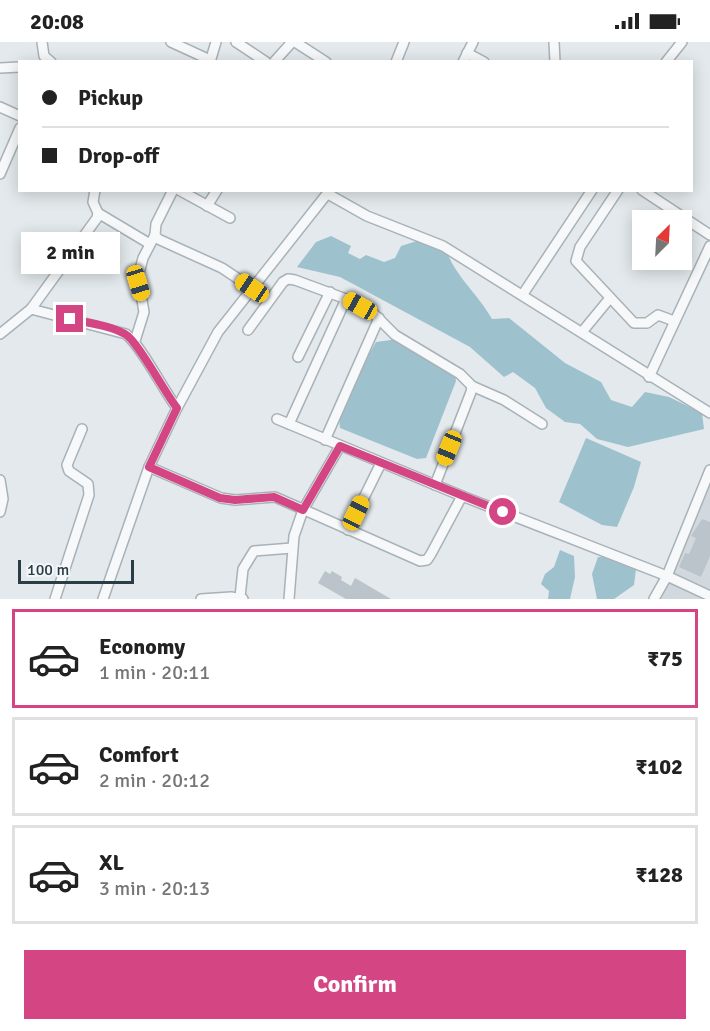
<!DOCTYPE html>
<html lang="en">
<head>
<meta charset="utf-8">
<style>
  body { margin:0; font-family:Signika,sans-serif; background:#f2f2f2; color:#222; height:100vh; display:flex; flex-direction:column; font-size:22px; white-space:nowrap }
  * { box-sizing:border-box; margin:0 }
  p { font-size:20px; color:#767676 }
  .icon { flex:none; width:33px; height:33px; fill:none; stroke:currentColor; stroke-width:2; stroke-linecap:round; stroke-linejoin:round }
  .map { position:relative; height:557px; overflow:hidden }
  .panel { display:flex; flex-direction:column; background:#fff; flex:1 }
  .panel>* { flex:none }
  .banner { position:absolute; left:18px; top:18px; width:675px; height:132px; border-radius:0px; box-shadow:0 3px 15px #0003; display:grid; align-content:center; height:132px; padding:0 24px; background:#fff }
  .needle { width:39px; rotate:24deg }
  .buttons { position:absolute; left:632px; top:168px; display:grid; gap:12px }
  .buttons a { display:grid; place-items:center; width:60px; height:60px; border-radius:0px; background:#fff; box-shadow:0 3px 15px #0003; font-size:30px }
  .scale { position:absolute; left:18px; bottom:15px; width:116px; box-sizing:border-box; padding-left:6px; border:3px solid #2a3c45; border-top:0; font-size:16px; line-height:21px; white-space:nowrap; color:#2a3c45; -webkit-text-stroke:4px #f3f7f9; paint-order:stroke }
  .end { position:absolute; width:27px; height:27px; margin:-14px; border:8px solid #d44584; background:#fff; box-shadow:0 0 0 3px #fff }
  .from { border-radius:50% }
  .bubble { position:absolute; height:42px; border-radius:0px; background:#fff; box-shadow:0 3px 15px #0003; font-size:20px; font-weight:800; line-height:42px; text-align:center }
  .car { position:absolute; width:18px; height:36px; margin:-18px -9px; border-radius:8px; box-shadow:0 0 4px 2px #0007; background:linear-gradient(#f5c518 24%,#345 0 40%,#f5c518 0 76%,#345 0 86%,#f5c518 0) }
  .banner b { display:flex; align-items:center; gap:21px; height:57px; font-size:22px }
  .banner b+b { border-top:2px solid #e0e0e0 }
  .banner i { width:15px; height:15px; background:#222 }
  ul { padding:10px 0 0; list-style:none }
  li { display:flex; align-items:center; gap:18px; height:99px; margin:0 12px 9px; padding:0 12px; border:3px solid #e0e0e0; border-radius:0px }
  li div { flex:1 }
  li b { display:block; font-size:22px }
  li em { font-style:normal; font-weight:800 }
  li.selected { border-color:#d44584 }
  li>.icon { width:54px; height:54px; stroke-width:1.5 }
  .button { display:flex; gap:12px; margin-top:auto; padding:12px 24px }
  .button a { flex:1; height:69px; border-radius:0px; background:#d44584; color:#fff; font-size:24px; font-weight:800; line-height:69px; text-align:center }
  .status { display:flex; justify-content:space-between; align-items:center; height:42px; padding:0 30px; background:#fff; direction:ltr }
  .status svg { height:16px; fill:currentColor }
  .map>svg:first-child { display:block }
</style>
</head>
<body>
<div class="status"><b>20:08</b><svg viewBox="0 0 49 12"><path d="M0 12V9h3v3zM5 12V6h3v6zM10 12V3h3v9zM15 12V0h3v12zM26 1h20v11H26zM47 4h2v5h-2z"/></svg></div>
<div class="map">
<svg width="710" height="557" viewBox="0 0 710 557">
  <rect width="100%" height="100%" fill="#e3e9ec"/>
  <path fill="#d1d9de" d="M710 441V557H659L671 529Z"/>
  <g fill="#9dc2cd">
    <path d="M331 194 351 204 348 211 360 217 366 213 384 220 395 216 401 204 420 198 447 210C456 235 478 252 492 277L509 276 565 321 601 340 611 358 632 365 645 350 669 355 702 371 704 387 628 405 597 397 580 382 565 380 546 366 535 346 513 330 504 335 470 305 340 235 297 225 316 200Z"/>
    <path d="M398 297 455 333 456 339 426 416 417 417 340 386C336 361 364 322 376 300Z"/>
    <path d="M586 396 641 420 634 445 617 485 602 483 559 460Z"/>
    <path d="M560 508 574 514 575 535 570 557H548L549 549 541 542 545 532 554 525Z"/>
    <path d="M598 515H611L636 527 634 543 614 557H597L592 532Z"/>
  </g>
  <g fill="#bac4ca">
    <path d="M702 477 710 480V514L701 535 679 525 685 511 689 512 696 496 691 494Z"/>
    <path d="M325 529 330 532 332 529 342 535 341 538 351 544 355 536 391 557H346L318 541Z"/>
  </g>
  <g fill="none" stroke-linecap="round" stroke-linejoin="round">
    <defs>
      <g id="minor">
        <path d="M42 0 44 14 51 20"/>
        <path d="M171 0 210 18"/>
        <path d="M236 0 266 20"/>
        <path d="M295 0 326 20"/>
        <path d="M554 0 555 20"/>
        <path d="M467 11 484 20"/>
        <path d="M210 20 216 0"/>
        <path d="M274 20 292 0"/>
        <path d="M396 20 404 0"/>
        <path d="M463 20 473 0"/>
        <path d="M666 20 682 0"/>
        <path d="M0 26 20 25"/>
        <path d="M0 65 20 74"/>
        <path d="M0 132 20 86"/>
        <path d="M173 148 156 182 155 193 158 197 222 226 252 246"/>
        <path d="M179 148 230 176"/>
        <path d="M618 148 580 205 576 219 634 281H647L658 273 674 279"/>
        <path d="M642 148 710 193"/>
        <path d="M328 152 367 174 443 204 710 371"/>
        <path d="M207 164 217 148"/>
        <path d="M98 171 150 202"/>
        <path d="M523 252 592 148"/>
        <path d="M31 267 126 292C142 305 162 346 177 366"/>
        <path d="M248 288 283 240 288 237 295 238 346 257 374 272 395 293 460 332 472 344 471 350 435 443"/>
        <path d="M582 290 610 256"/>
        <path d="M0 292 31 267 97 176 98 171 93 160 95 148"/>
        <path d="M135 299 144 270 138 235 143 216 155 193"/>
        <path d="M298 315 330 250"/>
        <path d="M649 335 710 204"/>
        <path d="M472 344 504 358 542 382"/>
        <path d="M277 377 462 454 667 534 710 554"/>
        <path d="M289 382 346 257"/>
        <path d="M325 398 379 276"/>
        <path d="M149 425 221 456 235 458 275 455 420 519 427 518 431 512 462 454"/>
        <path d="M0 438 3 457 0 470"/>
        <path d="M348 488 381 421"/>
        <path d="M240 555 243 527 254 509 292 506"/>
        <path d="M55 557 89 453 88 442 69 429 67 423 82 387"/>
        <path d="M103 557 149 425 177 366 218 290 330 148"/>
        <path d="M201 557 231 555 243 557"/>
        <path d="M289 557 294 494 303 468 340 404"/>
        <path d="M654 557 667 534 710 428"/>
      </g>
    </defs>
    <use href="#minor" stroke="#a8b2b7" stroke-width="12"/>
    <use href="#minor" stroke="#f6f8fa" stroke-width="9"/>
  </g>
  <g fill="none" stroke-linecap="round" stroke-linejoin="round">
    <path stroke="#d44584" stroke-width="8" d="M70 277C88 281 109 283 125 292 137 298 165 351 177 366L149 425 220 456 235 458 274 455 303 468 340 404 503 470"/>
  </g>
</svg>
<div class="buttons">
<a><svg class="needle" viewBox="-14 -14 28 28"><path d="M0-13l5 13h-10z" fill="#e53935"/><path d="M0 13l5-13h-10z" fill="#767676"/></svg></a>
</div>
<div class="scale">100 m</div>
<i class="end from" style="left:503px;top:470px"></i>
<i class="end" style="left:70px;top:277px"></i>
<div class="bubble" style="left:21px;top:190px;width:99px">2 min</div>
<i class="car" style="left:138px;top:241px;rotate:163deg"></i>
<i class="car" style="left:252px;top:246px;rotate:304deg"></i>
<i class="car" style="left:360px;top:264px;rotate:299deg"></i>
<i class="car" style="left:449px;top:406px;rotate:202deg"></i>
<i class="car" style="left:356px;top:471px;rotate:26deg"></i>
<div class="banner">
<b><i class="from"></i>Pickup</b>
<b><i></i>Drop-off</b>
</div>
</div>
<section class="panel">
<ul>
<li class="selected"><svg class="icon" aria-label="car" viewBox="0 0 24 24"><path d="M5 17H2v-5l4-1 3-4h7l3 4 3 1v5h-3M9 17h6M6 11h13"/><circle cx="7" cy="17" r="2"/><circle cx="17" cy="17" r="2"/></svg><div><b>Economy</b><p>1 min · 20:11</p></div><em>₹75</em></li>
<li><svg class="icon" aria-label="car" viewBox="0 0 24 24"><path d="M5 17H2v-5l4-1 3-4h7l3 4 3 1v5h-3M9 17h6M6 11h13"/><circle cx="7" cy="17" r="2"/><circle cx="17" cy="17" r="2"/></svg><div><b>Comfort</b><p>2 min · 20:12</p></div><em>₹102</em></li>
<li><svg class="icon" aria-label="car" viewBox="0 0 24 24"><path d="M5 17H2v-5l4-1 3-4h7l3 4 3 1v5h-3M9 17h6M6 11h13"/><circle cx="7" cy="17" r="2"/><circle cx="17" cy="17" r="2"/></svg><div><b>XL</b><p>3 min · 20:13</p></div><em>₹128</em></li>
</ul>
<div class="button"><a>Confirm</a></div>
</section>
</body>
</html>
